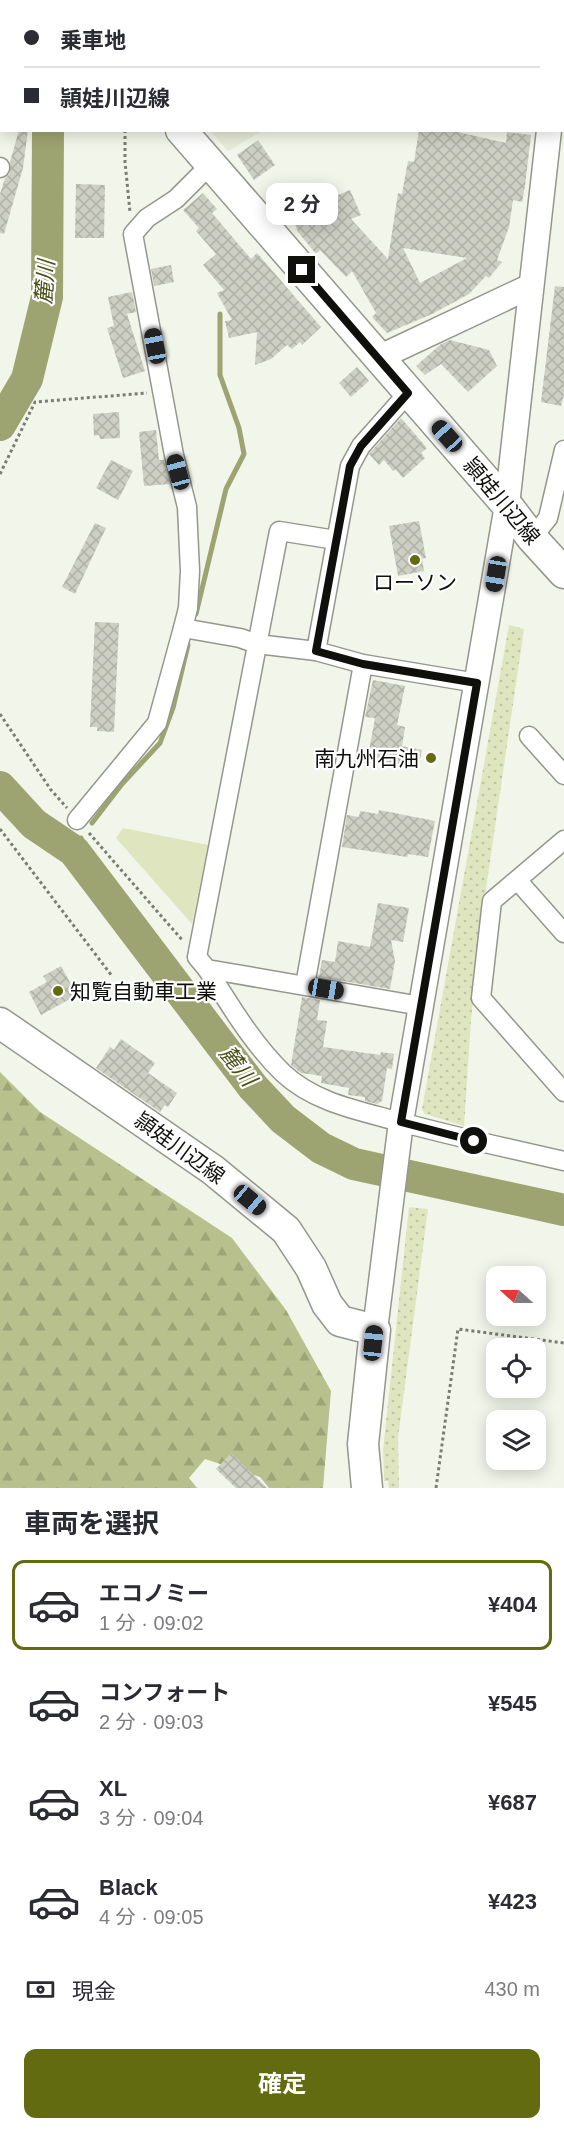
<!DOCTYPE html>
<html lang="ja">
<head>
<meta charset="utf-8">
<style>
  body { margin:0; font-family:Arial,"Noto Sans JP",sans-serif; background:#f7f7f7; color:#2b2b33; height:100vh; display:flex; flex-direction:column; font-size:22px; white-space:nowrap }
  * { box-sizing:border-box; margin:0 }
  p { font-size:20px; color:#7c7c81 }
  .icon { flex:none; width:33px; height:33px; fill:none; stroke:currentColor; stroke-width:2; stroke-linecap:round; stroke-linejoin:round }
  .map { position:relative; height:1488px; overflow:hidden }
  .details { display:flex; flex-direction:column; background:#fff; flex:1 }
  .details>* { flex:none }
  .banner { position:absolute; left:0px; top:0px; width:564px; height:132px; box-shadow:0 3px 15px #0003; display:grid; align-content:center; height:132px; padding:0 24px; background:#fff }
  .needle { width:39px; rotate:291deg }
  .tools { position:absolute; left:486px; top:1266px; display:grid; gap:12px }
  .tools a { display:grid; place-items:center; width:60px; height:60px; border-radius:12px; background:#fff; box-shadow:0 3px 15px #0003; font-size:30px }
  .end { position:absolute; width:27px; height:27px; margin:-14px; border:8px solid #0f100c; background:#fff; box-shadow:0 0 0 3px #fff }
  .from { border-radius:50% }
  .bubble { position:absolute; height:42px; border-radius:12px; background:#fff; box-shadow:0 3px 15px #0003; font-size:20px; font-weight:700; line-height:42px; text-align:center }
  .car { position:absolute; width:18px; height:36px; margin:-18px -9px; border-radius:8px; box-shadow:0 0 4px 2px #0007; background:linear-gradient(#222 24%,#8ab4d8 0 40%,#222 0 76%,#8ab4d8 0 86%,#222 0) }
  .banner b { display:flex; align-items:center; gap:21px; height:57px; font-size:22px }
  .banner b+b { border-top:2px solid #e1e1e2 }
  .banner i { width:15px; height:15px; background:#2b2b33 }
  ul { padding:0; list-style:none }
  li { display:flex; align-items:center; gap:18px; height:90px; margin:0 12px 9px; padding:0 12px; border:3px solid transparent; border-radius:12px }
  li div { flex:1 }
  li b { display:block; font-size:22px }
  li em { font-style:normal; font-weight:700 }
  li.on { border-color:#626b10 }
  li>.icon { width:54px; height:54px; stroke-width:1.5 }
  h2 { padding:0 24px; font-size:27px; line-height:72px }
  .pay { display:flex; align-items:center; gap:15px; height:66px; padding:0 24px; font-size:22px }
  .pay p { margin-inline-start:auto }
  .cta { display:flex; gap:12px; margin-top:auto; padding:12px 24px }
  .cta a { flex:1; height:69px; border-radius:12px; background:#626b10; color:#fff; font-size:24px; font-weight:700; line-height:69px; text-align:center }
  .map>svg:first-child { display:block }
</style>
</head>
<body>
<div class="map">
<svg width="564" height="1488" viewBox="0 0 564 1488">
  <defs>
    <pattern id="grass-dots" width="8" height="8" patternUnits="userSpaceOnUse" patternTransform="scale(1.5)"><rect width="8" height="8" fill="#dfe6bf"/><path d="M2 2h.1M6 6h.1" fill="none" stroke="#bec4a3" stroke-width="1.8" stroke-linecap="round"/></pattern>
    <pattern id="forest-firs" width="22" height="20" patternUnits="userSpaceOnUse" patternTransform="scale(1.5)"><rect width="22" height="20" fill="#b8c08d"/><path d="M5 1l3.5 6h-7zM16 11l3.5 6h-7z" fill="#9da478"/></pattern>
    <pattern id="building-cross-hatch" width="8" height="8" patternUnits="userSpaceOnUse" patternTransform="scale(1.5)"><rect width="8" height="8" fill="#cdcfc3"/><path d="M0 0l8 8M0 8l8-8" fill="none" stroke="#afb1a6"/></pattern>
  </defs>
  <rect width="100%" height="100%" fill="#f2f5e9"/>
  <path fill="#e6ead6" d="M210 131H262L228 151Z"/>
  <g fill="url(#grass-dots)">
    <path d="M509 625 524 629 485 895 471 1020 464 1126 425 1114 422 1109Z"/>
    <path d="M409 1207 428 1209 398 1438 399 1488H389L388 1481H384L383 1450Z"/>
  </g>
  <path fill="url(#forest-firs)" d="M0 1072 40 1112 232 1238 286 1310 331 1391 323 1488H269L260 1477 205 1459 189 1478 197 1488H0Z"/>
  <path fill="#dfe6bf" d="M123 828 208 845 192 924 116 838Z"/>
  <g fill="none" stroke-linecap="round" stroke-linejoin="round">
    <g stroke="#9da472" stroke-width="5">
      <path d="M196 614 226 489 244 454 239 428 220 375V314"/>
      <path d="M92 823 122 784 160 743 173 708 188 645"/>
      <path d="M74 851 81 838"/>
    </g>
    <g stroke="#9da472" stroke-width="32">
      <path d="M64 2V0"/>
      <path d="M0 425 27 379 47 297 48 130"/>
      <path d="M0 787 34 824 74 851 253 1087 283 1119 321 1148 354 1164 564 1210"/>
    </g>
  </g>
  <g fill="url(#building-cross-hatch)" fill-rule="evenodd">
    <path d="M19 130H28L23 168 4 234 0 233V194L5 178 10 173V162Z"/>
    <path d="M419 130H449L506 143 507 132 531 135 525 186 522 202 513 200 509 227 497 260 502 262 489 278 486 276 469 294 432 314 387 333 372 317 376 313 352 271 346 277 320 250 316 254 298 232 286 202 300 197 302 202 318 195 319 198 324 195 326 200 350 190 361 215 351 219 388 259 398 193 402 194 408 161 414 162ZM403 248 467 258 420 283Z"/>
    <path d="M258 140 275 165 254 180 237 155Z"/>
    <path d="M76 184 105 185 104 238H75Z"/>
    <path d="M203 193 217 209 212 213 251 259 257 253 321 327 302 345 300 342 292 349 287 345 271 359 255 365 257 332 229 338 225 321 232 320 217 293 224 290 203 265 216 254 196 231 199 228 183 210Z"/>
    <path d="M171 265 174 282 154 286 151 269Z"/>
    <path d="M555 286 564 287V395L561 406 541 402Z"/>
    <path d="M132 292 136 312 127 314 145 371 123 378 107 328 114 326 108 297Z"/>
    <path d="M450 340 489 350 497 366 468 392 441 364 425 375 416 366 441 344Z"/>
    <path d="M357 367 369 381 351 397 339 383Z"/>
    <path d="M119 412 120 438 100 439 99 435 94 436 93 414Z"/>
    <path d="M401 418 427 448 421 453 425 458 403 478 395 469 393 471 384 460 379 465 369 454Z"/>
    <path d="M156 430 159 460H164L170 484 144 486 139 432Z"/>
    <path d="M111 460 133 471 118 500 96 488Z"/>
    <path d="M419 521 426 558 422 559 424 571 398 576 389 526Z"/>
    <path d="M95 523 106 528 75 594 62 587Z"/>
    <path d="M95 622 119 623 114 732 97 731V727H90Z"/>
    <path d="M373 680 405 686 397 725 405 727 402 746 422 750 418 768 398 764 397 768 367 762 375 718 365 717Z"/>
    <path d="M379 810 435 821 428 857 408 854 407 857 342 847 347 815 359 817 360 811 378 814Z"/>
    <path d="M378 903 409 908 403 942 391 940 395 961 390 989 319 977 322 960 335 962 338 941 370 947Z"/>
    <path d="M61 966 77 995 41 1015 29 992 47 982 43 976Z"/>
    <path d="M302 997 320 1000 317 1020 327 1021 323 1047 380 1055 381 1052 394 1054 392 1069 387 1068 382 1101 377 1104 365 1101V1097L348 1095 349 1088 321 1083 322 1076 301 1073 291 1065Z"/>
    <path d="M121 1039 155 1063 148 1073 177 1093 168 1107 165 1105 160 1112 96 1068 110 1047 114 1050Z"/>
    <path d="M231 1453 267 1488H236L216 1469Z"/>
  </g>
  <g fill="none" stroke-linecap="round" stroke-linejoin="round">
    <defs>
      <g id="minor">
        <path d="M133 2V0"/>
        <path d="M210 165 176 199 147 218 133 234 174 455 187 507 190 571 188 608 183 628 240 638 257 644 316 651 363 664 477 683"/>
        <path d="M0 167V168"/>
        <path d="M532 538 548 518 564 450"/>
        <path d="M336 540 279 531 197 957 207 969 421 1006"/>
        <path d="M316 651 350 466 361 446 408 393"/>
        <path d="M529 736 564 775"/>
        <path d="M77 820 157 723 183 628"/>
        <path d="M564 840 492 901 481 998 564 1092"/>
        <path d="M518 881 564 933"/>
        <path d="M207 969C230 1005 252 1043 283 1073 316 1104 362 1111 404 1123 457 1137 510 1149 564 1161"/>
        <path d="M305 985 363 664"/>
      </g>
      <g id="tertiary">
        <path d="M562 30 564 18"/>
        <path d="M378 358 531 286"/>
        <path d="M375 1330 401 1122 507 505 549 130"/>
      </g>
      <g id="primary">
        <path d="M0 12 2 10"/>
        <path d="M181 130 507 505 532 538 564 573"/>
        <path d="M0 1023 213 1170 286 1230 311 1268 327 1304 340 1321 375 1330 363 1444 367 1488"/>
      </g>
    </defs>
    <use href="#minor" stroke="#95978c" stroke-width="21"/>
    <use href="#tertiary" stroke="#95978c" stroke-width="27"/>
    <use href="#primary" stroke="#95978c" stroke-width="33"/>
    <g stroke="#7b7d75" stroke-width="3" stroke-dasharray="3 3" stroke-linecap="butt">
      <path d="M125 130V162L130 212"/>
      <path d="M0 474 35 402 147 393"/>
      <path d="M0 714 51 790 67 808"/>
      <path d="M0 829 112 976"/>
      <path d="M89 833 183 941"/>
      <path d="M436 1488 458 1329 564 1343"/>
    </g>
    <use href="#minor" stroke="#fff" stroke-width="18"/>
    <use href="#tertiary" stroke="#fff" stroke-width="24"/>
    <use href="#primary" stroke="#fff" stroke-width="30"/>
  </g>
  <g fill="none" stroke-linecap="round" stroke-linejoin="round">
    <path stroke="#0f100c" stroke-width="8" d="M302 270 408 393 361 446 350 466 316 651 363 664 477 683 401 1122 474 1141"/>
  </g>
  <g fill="#626b10" stroke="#fff" stroke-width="2">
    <circle cx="415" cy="560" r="6"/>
    <circle cx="431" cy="758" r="6"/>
    <circle cx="58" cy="991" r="6"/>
  </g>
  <g text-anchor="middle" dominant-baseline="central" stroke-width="4.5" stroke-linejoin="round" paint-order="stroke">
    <g font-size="21" fill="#0f100c" stroke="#fff">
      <text transform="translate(502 501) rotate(50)">頴娃川辺線</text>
      <text transform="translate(180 1148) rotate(36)">頴娃川辺線</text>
    </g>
    <g font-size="21" fill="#0f100c" stroke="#fff">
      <text x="415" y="582">ローソン</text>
      <text x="419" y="758" text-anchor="end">南九州石油</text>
      <text x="70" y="991" text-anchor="start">知覧自動車工業</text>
    </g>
    <g font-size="22" font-style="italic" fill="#4b5117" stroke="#fff">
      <text transform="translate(45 282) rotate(-86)">麓川</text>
      <text transform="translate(238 1066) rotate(52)">麓川</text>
    </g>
  </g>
</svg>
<div class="tools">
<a><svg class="needle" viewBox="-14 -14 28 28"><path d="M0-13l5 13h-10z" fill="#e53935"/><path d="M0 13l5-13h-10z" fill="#7c7c81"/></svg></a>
<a><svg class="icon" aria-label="locate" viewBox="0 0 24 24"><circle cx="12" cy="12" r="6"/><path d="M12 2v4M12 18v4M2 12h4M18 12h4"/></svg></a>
<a><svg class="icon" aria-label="layers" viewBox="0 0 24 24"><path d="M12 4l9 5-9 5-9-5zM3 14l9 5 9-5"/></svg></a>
</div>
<i class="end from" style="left:474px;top:1141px"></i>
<i class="end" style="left:302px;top:270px"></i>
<div class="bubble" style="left:266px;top:183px;width:72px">2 分</div>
<i class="car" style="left:155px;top:346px;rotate:349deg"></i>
<i class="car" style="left:447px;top:436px;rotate:318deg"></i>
<i class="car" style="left:178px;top:472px;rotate:345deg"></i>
<i class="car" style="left:496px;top:574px;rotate:189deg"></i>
<i class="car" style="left:326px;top:989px;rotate:100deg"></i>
<i class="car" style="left:250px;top:1200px;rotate:130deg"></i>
<i class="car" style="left:373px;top:1343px;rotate:6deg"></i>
<div class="banner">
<b><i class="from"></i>乗車地</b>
<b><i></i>頴娃川辺線</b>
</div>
</div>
<section class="details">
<h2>車両を選択</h2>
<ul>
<li class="on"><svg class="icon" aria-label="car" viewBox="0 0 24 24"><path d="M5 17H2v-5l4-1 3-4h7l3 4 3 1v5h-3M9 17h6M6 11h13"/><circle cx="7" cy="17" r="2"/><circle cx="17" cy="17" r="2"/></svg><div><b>エコノミー</b><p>1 分 · 09:02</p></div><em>¥404</em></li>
<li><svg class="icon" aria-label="car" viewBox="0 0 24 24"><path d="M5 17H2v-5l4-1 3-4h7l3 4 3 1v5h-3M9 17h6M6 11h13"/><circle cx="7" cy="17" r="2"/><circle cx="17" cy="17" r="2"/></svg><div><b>コンフォート</b><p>2 分 · 09:03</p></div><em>¥545</em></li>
<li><svg class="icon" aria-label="car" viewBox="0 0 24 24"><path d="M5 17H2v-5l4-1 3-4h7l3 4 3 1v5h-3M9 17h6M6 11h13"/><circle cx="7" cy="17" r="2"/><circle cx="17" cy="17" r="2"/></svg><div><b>XL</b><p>3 分 · 09:04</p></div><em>¥687</em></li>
<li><svg class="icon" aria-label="car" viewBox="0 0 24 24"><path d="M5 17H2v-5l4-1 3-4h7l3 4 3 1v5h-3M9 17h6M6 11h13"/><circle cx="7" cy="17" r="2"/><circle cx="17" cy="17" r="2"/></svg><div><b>Black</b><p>4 分 · 09:05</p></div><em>¥423</em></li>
</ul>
<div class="pay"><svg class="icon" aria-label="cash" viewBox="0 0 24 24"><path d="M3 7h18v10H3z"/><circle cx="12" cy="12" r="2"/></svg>現金<p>430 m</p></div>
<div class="cta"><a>確定</a></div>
</section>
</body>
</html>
